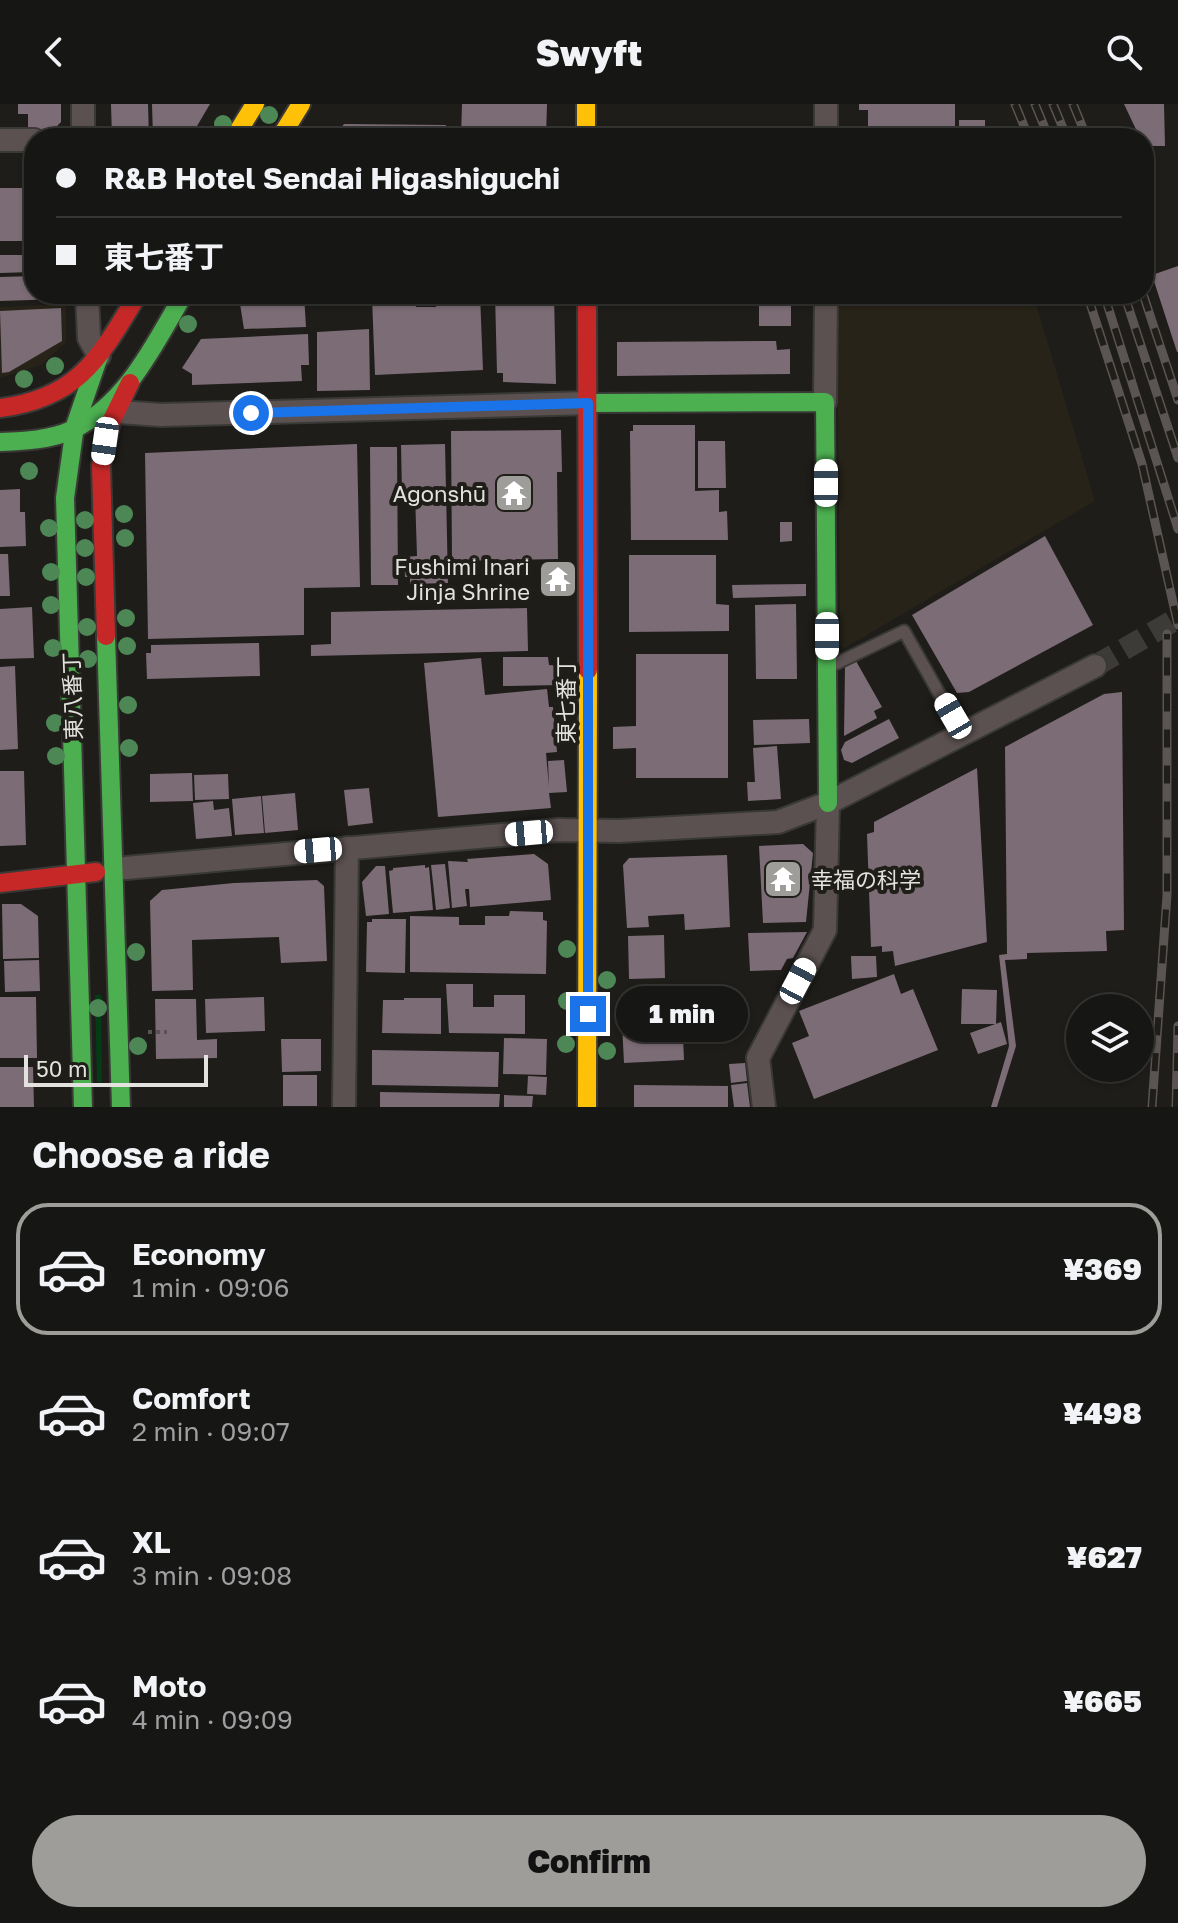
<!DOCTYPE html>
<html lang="en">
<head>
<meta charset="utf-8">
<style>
  body { margin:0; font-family:"Golos Text","Noto Sans JP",sans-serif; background:#232322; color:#f1f3f6; height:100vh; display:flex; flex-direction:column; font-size:30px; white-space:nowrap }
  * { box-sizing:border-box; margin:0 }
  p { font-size:26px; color:#9e9fa0 }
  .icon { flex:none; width:44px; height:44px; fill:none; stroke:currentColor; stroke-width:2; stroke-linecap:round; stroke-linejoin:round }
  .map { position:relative; height:1003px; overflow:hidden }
  .drawer { display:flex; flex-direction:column; background:#161614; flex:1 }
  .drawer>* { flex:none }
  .banner { position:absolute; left:24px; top:24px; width:1130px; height:176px; border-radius:32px; box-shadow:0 2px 6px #0004,0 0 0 2px #353534; display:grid; align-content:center; height:176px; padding:0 32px; background:#161614 }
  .fabs { position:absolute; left:1066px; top:890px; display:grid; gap:16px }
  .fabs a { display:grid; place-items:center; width:88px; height:88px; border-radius:50%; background:#161614; box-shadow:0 2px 6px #0004,0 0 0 2px #353534; font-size:40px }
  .scale { position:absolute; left:24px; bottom:20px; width:184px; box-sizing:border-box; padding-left:8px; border:4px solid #e3e2de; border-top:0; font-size:22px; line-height:28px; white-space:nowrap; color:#e3e2de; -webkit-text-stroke:6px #201e18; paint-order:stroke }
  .end { position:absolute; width:36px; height:36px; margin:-18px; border:10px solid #1a73e8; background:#fff; box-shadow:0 0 0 4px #fff }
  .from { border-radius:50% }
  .bubble { position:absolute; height:56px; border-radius:28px; background:#161614; box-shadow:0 2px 6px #0004,0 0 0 2px #353534; font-size:26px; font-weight:800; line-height:56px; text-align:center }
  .car { position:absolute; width:24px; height:48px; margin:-24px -12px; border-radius:10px; box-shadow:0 0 6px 2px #0007; background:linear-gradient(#fff 24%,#345 0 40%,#fff 0 76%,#345 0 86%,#fff 0) }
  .banner b { display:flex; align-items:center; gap:28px; height:76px; font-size:30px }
  .banner b+b { border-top:2px solid #353534 }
  .banner i { width:20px; height:20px; background:#f1f3f6 }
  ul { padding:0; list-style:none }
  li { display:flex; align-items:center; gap:24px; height:132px; margin:0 16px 12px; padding:0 16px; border:4px solid transparent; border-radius:32px }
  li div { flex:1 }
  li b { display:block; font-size:30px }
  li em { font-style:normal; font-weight:800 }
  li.on { border-color:#9e9d99 }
  li>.icon { width:72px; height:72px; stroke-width:1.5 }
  h2 { padding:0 32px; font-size:36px; line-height:96px }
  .action { display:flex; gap:16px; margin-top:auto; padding:16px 32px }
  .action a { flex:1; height:92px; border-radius:48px; background:#9e9d99; color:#111; font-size:32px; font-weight:800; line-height:92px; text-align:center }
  header { display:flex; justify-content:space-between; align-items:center; height:104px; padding:0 32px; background:#161614; font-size:36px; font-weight:800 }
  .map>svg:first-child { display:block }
</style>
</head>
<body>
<header><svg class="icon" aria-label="back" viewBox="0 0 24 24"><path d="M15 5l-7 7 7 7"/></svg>Swyft<svg class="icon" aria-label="search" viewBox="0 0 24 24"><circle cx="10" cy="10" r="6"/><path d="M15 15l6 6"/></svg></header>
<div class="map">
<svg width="1178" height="1003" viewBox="0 0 1178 1003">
  <rect width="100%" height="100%" fill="#1e1d1a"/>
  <g fill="#272318">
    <path d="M837 190H1033L1095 397 843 545 840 541Z"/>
    <path d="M66 200V238L41 261 0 274V203Z"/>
  </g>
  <path fill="#043c16" d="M95 891H101L102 978H97Z"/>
  <g fill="#7c6c76">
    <path d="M18 0H61V18L51 28H28V10H18Z"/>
    <path d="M111 0H148L149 34H112Z"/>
    <path d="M152 0H210L190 34H153Z"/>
    <path d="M462 0H547L546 34H461Z"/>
    <path d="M859 0H955V34H868V6H859Z"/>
    <path d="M1124 0H1164L1165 42H1144V34H1140Z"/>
    <rect x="959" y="16" width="26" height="18"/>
    <path d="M344 20 446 21V34H333Z"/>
    <rect x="0" y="84" width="34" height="53"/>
    <path d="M0 151H32V168L0 169Z"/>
    <path d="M1178 162V248H1177L1152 171Z"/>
    <path d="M34 172V190H61V195L0 197V173Z"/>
    <path d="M258 190H304L306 223 244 225 240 200H259Z"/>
    <path d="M480 190 483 266 375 271 372 194 415 192 416 203H436V191Z"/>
    <path d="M495 190H554L556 280 503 278V269H497Z"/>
    <path d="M749 190H801V196H791V222H759V196H749Z"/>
    <path d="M61 204 62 237 9 268 2 269 0 207Z"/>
    <path d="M369 225 370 286 317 287V228Z"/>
    <path d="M308 230 309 261H301L302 277 192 281V270L182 264 201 235Z"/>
    <path d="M776 237 777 246 790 245V270L617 272V238Z"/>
    <path d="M633 321H695V387L719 386V408L727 407 728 436H631L630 327H633Z"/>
    <path d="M561 326 562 368H557L558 455 452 457 451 327Z"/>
    <path d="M698 337H725L726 384H698Z"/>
    <path d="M357 340 360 483 304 484V531L148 535 145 349Z"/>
    <path d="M445 340 448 479 410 480V473H405L404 453 417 452 415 390H402L401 341Z"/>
    <path d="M370 343H397L398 481H371Z"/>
    <path d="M20 385V408H25L26 442 0 443V386Z"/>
    <path d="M780 418H792V437L780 438Z"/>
    <path d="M1045 432 1093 521 969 588 957 589 912 511Z"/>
    <path d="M0 450H8L10 492H0Z"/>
    <path d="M629 451H716V500L729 501V527L629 528Z"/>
    <path d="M552 468 564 469V482H552Z"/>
    <path d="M806 480V492L733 494 732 481Z"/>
    <path d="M796 500 797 575H756L755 501Z"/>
    <path d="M32 503 34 554 0 555V505Z"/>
    <path d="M527 504 528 547 311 552V541L331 540V508Z"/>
    <path d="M259 539 260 572 147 575 146 549H151V541Z"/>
    <path d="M636 550H728V674H636V644L613 645V623L636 622Z"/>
    <path d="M503 553H548L549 561 560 562 561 581 503 582Z"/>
    <path d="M481 554 485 591 547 585 549 603H553L557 648 546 649 549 683 548 657 564 656 567 688 549 689 551 704 438 713 424 559Z"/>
    <path d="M856 557 882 603 874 607 877 614 844 632 845 563Z"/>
    <path d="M15 562 18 645 0 646V563Z"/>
    <path d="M1122 588 1124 826 1106 827 1107 847 1027 849V855L1005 856 1016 942 997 1003H991L1009 942 999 851 1007 850 1005 643 1104 590Z"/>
    <path d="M809 615 810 639 754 641 753 616Z"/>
    <path d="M889 615 899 634 852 659 844 656 841 646 845 638Z"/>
    <path d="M777 642 781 695 748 697 747 678H755L753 644Z"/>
    <path d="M977 664 987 838 895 862 893 847 882 848V842L871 843 867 730 874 728V718Z"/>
    <path d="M0 667H24L26 741 0 742Z"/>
    <path d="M192 669 193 697 150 698V670Z"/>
    <path d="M228 670 229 695 195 696 194 671Z"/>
    <path d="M369 684 373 719 348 722 344 686Z"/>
    <path d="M295 689 298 726 265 729 262 692Z"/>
    <path d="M261 692 264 729 235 731 232 695Z"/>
    <path d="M213 697 214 706 229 704 232 732 196 735 193 699Z"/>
    <path d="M803 740 813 749 806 818 763 819 759 742Z"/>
    <path d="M534 750 548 760 551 796 470 803 469 785H465L467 802 452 804 448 757 468 758 467 755Z"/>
    <path d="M727 751 730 823 685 826 684 810 648 812 649 823 627 824 623 761 629 754Z"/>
    <path d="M445 760 450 804 436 806 431 761Z"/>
    <path d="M425 761V764L429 763 433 806 393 809 389 767 393 766V764Z"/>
    <path d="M376 762H385L389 810 366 812 362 778Z"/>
    <path d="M317 776 324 782 327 857 281 859 279 833 192 836 193 886 152 887 150 797 162 786 234 779Z"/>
    <path d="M2 800H21L38 812 39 854 3 855Z"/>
    <path d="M510 807 543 808V816L547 817 546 870 410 868V812L459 813V821H485V812H509Z"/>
    <path d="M372 815H406L405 869 366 868 367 818H372Z"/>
    <path d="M807 828 793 854 787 855 781 866 750 867 748 829Z"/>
    <path d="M664 831 665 874 629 875 628 832Z"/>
    <path d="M851 852H876L877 873 852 875Z"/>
    <path d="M39 856 40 887 5 888 4 857Z"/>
    <path d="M894 870 901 890 913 885 938 946 814 995 792 939 809 932 799 907Z"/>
    <path d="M446 880H473V903H494V891H525V930L449 929Z"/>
    <path d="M962 885 997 886 996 920H961Z"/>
    <path d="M673 892V906L631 908V894Z"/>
    <path d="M0 893H36L37 954H0Z"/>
    <path d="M264 893 265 927 206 929 205 895Z"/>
    <path d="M404 894H441V930L382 929 383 896H404Z"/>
    <path d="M155 895H196L197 936 217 935V954L156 955Z"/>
    <path d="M672 909 673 934 683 933 684 956 624 959 622 919 633 918 632 910Z"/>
    <path d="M1001 918 1007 940 978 950 970 929Z"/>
    <path d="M504 934 547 935 546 971 503 970Z"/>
    <path d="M281 935H321V967L282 968Z"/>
    <path d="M372 946 499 948 498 983 372 981Z"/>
    <path d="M745 959 747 977 731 979 729 960Z"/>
    <path d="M0 963H33L34 1003H0Z"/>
    <rect x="283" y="971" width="34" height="31"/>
    <path d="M528 972 547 973 546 991 527 990Z"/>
    <path d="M747 979 750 1003H734L731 981Z"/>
    <path d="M634 981 728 982V1003H634Z"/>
    <path d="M380 988 500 990 499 1003H380Z"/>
    <path d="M504 991 533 992 532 1003H504Z"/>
  </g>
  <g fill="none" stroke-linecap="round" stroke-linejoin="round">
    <path stroke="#3c3b37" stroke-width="22" stroke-dasharray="22 11" stroke-linecap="butt" d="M1095 562 1178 514"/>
    <defs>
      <path id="lane" d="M831 562 904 527 962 630"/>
      <g id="street">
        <path d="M83 0V34"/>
        <path d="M826 34V0"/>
        <path d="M0 36H34"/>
        <path d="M87 190 89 234 99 252"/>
        <path d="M825 298 826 190"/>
        <path d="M105 307 161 311 588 299"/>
        <path d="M114 765 559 726 619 727 778 718 828 699 1095 562"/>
        <path d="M344 1003 347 744"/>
        <path d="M764 1003 758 954 825 826 828 699"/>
      </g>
      <g id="fast">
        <path d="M588 299 825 298 828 699"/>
        <path d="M0 338C24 337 50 336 72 326 127 300 155 239 184 190"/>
        <path d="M106 532 121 1003"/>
        <path d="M83 1003 65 394 75 322 99 252"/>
      </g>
      <g id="slow">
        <path d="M586 0V34"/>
        <path d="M234 34 255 0"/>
        <path d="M280 34 301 0"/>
        <path d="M587 1003 588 566"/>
      </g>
      <g id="jam">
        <path d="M587 190 588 566"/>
        <path d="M0 304C79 294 100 253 138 190"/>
        <path d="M106 532 101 361 111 318 130 279"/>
        <path d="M0 779 96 768"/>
      </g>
    </defs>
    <use href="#lane" stroke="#393936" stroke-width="15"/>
    <use href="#street" stroke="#393936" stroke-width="26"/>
    <use href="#fast" stroke="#393936" stroke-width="22"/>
    <use href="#slow" stroke="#393936" stroke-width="22"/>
    <use href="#jam" stroke="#393936" stroke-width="22"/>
    <path stroke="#5a5251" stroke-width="4" stroke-dasharray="4 4" stroke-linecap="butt" d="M148 928H167"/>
    <use href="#lane" stroke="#5c5151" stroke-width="11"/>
    <use href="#street" stroke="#5c5151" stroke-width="22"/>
    <use href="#fast" stroke="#4caf50" stroke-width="18"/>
    <use href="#slow" stroke="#ffc107" stroke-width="18"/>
    <use href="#jam" stroke="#c62828" stroke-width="18"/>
    <defs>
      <g id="rail">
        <path d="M1015 0 1029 34"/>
        <path d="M1035 0 1049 34"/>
        <path d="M1053 0 1067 34"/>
        <path d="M1073 0 1087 34"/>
        <path d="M1087 190 1142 360 1178 521"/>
        <path d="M1104 190 1178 425"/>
        <path d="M1124 190 1178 354"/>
        <path d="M1143 190 1178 296"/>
        <path d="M1152 1003 1167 791V530"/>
        <path d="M1176 1003 1178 922"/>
      </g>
    </defs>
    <use href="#rail" stroke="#5b5454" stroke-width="9"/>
    <use href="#rail" stroke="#201e18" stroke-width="6" stroke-dasharray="18" stroke-linecap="butt"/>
  </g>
  <g fill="#4e8756">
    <circle cx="269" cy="11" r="9"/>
    <circle cx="223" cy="20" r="9"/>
    <circle cx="188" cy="220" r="9"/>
    <circle cx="55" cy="262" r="9"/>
    <circle cx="24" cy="275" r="9"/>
    <circle cx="29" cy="367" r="9"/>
    <circle cx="124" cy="410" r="9"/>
    <circle cx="85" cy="416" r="9"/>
    <circle cx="49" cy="424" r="9"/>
    <circle cx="125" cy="434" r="9"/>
    <circle cx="85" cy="444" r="9"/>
    <circle cx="51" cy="468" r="9"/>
    <circle cx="86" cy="473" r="9"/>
    <circle cx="51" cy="501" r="9"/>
    <circle cx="126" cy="514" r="9"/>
    <circle cx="87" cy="523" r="9"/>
    <circle cx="127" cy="542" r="9"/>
    <circle cx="53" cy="544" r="9"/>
    <circle cx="88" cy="555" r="9"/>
    <circle cx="128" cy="601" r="9"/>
    <circle cx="55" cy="619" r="9"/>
    <circle cx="129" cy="644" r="9"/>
    <circle cx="56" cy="652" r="9"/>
    <circle cx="567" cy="845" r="9"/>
    <circle cx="136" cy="848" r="9"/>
    <circle cx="607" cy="876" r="9"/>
    <circle cx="567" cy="897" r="9"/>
    <circle cx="98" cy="904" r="9"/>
    <circle cx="566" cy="940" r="9"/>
    <circle cx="138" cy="942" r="9"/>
    <circle cx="607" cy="947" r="9"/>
  </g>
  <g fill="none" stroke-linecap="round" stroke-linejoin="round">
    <path stroke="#1a73e8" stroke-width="10" d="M251 309 588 299V910"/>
  </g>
  <defs>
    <symbol id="temple-square" viewBox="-11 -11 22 22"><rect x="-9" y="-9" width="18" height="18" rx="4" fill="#9e9d99" stroke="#201e18"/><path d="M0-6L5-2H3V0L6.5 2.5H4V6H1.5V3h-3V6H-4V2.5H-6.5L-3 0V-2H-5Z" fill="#fff"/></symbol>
  </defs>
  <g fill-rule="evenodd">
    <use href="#temple-square" x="492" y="367" width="44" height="44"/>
    <use href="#temple-square" x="536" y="453" width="44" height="44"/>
    <use href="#temple-square" x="761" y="753" width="44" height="44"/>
  </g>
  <g text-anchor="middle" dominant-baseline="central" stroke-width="8" stroke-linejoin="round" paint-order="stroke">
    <g font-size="22" fill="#e3e2de" stroke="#201e18" text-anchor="end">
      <text x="486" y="389">Agonshū</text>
      <text x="530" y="462">Fushimi Inari<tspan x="530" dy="25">Jinja Shrine</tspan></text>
      <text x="811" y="775" text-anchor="start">幸福の科学</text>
    </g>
    <g font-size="22" fill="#e3e2de" stroke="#201e18">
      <text transform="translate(72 592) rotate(-92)">東八番丁</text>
      <text transform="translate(565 596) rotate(-90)">東七番丁</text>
    </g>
  </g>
</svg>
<div class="fabs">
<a><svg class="icon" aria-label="layers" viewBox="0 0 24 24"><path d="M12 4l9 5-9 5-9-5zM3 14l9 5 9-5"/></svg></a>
</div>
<div class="scale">50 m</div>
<i class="end from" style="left:251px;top:309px"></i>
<i class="end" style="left:588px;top:910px"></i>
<div class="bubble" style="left:616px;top:882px;width:132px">1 min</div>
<i class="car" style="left:105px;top:337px;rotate:188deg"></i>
<i class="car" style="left:826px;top:379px;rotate:0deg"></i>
<i class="car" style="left:827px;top:532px;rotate:180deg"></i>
<i class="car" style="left:953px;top:612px;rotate:330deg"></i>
<i class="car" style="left:529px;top:729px;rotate:265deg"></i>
<i class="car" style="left:318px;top:746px;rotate:265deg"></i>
<i class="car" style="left:798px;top:877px;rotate:28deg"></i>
<div class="banner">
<b><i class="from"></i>R&amp;B Hotel Sendai Higashiguchi</b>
<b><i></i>東七番丁</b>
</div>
</div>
<section class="drawer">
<h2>Choose a ride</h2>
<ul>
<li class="on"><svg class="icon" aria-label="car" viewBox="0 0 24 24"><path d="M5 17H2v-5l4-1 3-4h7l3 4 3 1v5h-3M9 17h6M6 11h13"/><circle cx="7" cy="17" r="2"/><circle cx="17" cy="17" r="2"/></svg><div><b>Economy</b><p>1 min · 09:06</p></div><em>¥369</em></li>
<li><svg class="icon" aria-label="car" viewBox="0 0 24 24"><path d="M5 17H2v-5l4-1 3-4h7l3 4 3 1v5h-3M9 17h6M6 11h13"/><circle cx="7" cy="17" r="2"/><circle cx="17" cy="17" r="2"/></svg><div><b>Comfort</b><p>2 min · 09:07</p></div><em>¥498</em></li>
<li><svg class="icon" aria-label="car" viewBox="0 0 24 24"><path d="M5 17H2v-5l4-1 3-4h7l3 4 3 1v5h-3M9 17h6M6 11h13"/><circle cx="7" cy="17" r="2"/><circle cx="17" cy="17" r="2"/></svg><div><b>XL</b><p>3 min · 09:08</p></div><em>¥627</em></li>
<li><svg class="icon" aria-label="car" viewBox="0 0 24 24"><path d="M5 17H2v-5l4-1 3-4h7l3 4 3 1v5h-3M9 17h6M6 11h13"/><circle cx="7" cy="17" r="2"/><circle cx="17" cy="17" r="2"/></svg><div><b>Moto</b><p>4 min · 09:09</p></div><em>¥665</em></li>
</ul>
<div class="action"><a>Confirm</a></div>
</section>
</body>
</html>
